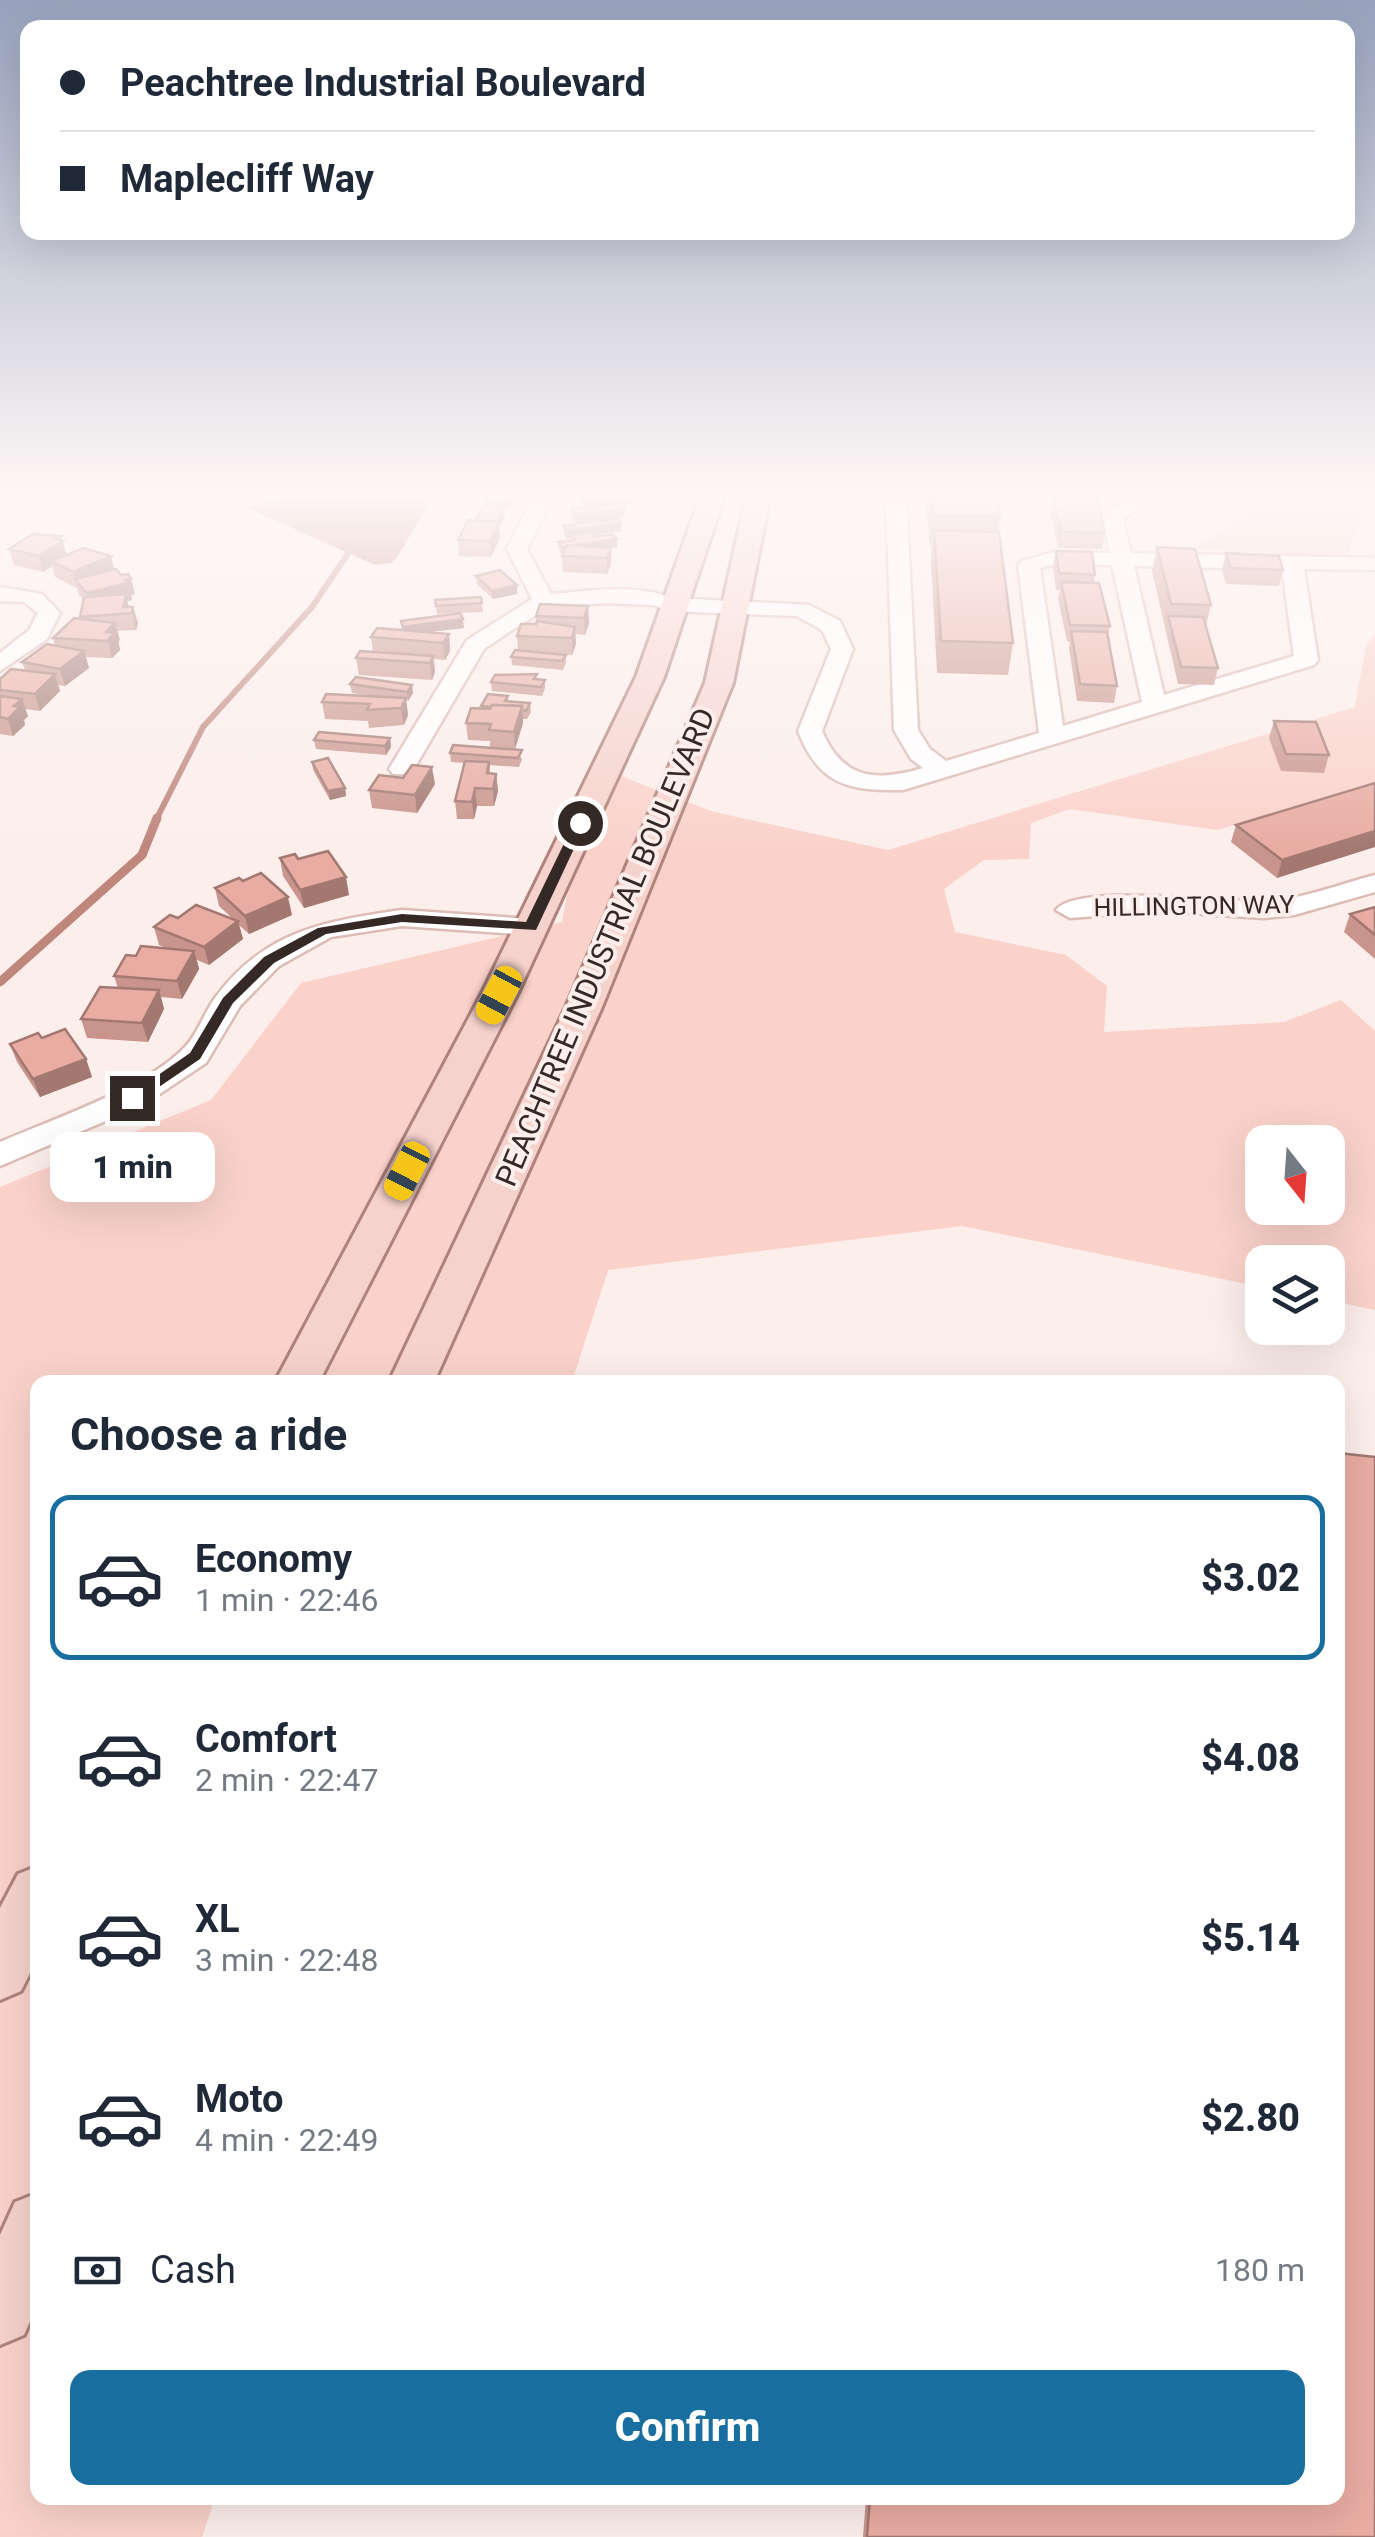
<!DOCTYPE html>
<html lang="en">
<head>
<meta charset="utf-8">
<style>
  body { margin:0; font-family:Roboto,sans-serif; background:#f6f6f7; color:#1f2937; height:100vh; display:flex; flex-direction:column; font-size:38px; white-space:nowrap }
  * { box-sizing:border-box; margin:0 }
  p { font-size:32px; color:#747a83 }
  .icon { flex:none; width:55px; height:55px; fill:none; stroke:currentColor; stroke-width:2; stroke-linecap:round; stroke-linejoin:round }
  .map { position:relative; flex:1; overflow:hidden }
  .side { position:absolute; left:30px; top:1375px; width:1315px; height:1130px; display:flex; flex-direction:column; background:#fff; border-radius:20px; box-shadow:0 10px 40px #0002 }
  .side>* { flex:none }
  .top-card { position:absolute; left:20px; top:20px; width:1335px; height:220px; border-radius:20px; box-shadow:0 10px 40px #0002; display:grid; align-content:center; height:220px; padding:0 40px; background:#fff }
  .needle { width:65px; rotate:163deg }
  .buttons { position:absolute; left:1245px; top:1125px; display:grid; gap:20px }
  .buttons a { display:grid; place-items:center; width:100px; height:100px; border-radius:20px; background:#fff; box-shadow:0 10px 40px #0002; font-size:50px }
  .end { position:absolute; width:45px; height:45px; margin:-22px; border:12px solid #352926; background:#fff; box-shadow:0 0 0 5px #fff }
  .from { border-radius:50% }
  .bubble { position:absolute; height:70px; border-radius:20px; background:#fff; box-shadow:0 10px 40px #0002; font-size:32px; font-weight:800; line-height:70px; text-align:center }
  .car { position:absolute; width:30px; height:60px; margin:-30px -15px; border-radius:12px; box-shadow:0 0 8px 2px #0007; background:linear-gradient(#f5c518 24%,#345 0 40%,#f5c518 0 76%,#345 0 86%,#f5c518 0) }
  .top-card b { display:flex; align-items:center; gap:35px; height:95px; font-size:38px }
  .top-card b+b { border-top:2px solid #e0e1e3 }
  .top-card i { width:25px; height:25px; background:#1f2937 }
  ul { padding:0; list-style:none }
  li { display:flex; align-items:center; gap:30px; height:165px; margin:0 20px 15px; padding:0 20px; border:5px solid transparent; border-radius:20px }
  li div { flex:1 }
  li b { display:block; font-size:38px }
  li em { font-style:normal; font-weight:800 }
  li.active { border-color:#186f9f }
  li>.icon { width:90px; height:90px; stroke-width:1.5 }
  h2 { padding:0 40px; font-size:45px; line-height:120px }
  .pay { display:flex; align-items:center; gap:25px; height:110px; padding:0 40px; font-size:38px }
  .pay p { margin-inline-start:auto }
  .button { display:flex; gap:20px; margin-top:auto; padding:20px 40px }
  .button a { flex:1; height:115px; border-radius:20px; background:#186f9f; color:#fff; font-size:40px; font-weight:800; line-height:115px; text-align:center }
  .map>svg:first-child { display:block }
</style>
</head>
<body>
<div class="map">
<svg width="1375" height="2537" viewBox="0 0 1375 2537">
  <rect width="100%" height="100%" fill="#fceeeb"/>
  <g fill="#fad2ca" fill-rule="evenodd">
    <path d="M1274 497H1369L1346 558 1194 549Z"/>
    <path d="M1375 635V785L1217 830 1070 809 1031 823 1029 859 984 860 944 889 955 932 1066 955 1107 986 1104 1032 1284 1022 1341 1000 1375 1031V1310L1328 1300V1262H1262V1287L962 1226 608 1270 572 1382H38V2498H215L202 2537H0V1187L211 1100 301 983 562 922 592 765 714 812 888 850 1355 707 1366 645ZM1262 1142H1328V1208H1262Z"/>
  </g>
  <path fill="#bf867c" d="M287 497H433L397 557 391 563 375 565 248 508Z"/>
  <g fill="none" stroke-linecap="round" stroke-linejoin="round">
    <path stroke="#bf867c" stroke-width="6" d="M156 820 203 727 312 607 347 555"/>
    <path stroke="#bf867c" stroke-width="9" d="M0 982 142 855 157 818"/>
    <defs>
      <g id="minor">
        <path d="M533 497H553L527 549 551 594C589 591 636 583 672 598L809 605 840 621 853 649 822 731C843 780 876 782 923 768L911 759 894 730 886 497H906L918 730 930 749 946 761 1039 733 1018 565 1022 561 1054 552 1110 553 1102 517 1130 497H1154L1123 519 1131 553 1375 558V570L1304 569 1318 660 1314 665 903 790C848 791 819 785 798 731L831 649 822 630 797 616 669 611 653 605 606 603 549 607 512 630 484 649 411 774H393L389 769 467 640 532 599 507 549ZM1055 564 1112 565 1142 702 1063 726 1040 568ZM1134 566 1282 569 1294 656 1164 695Z"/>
        <path d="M0 587 42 594 60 613 47 639 0 671V653L29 630 38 613 24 602 0 601Z"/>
        <path d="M1375 875V892L1294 915 1263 918 1159 911 1070 918 1056 910C1077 882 1232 904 1270 901 1306 898 1340 884 1375 875Z"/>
        <path d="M402 910 531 919 541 921 545 927 541 933 531 935 402 926 331 937 279 966 240 1006 206 1063 143 1105 0 1166V1142C51 1120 145 1088 183 1049 197 1036 204 1013 215 998 265 930 326 921 402 910Z"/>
      </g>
      <g id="major">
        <path d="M700 497H724L664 677 517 995 319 1382H275L481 995 636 677Z"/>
        <path d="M746 497H770L733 683 602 1007 434 1382H389L566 1007 705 683Z"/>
        <path d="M38 1866V1957L21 1991 0 2000V1908L18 1874Z"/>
        <path d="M38 2193V2303L24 2335 0 2345V2235L15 2202Z"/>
      </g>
    </defs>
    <use href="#minor" stroke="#dcbcb6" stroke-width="5"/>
    <use href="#major" stroke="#af837c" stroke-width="6"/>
    <use href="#minor" fill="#fff" fill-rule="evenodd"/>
    <use href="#major" fill="#f6d2cc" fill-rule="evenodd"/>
  </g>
  <g fill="#c8948b">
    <path d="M484 497H514L508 509H505V515L499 527 500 538 491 557 459 556 458 540 476 521 485 506Z"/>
    <path d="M581 497H633V503L622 505 625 508V516L582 523H621V531L593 535 617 539V547L611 548V564L607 574 563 572 562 555 559 550 558 542 572 540V538L567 539 564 534 563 526 576 524 571 517V509L583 508Z"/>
    <path d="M925 497H997L1000 517 998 532 1013 643 1008 675 937 673 931 561 932 546H930Z"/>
    <path d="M1053 497H1096L1105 533 1102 549 1058 548 1050 511Z"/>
    <path d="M62 541 67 555 111 556 114 570 135 594 131 595 132 600 127 601 129 607H133L138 623 136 630 117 631 120 650 112 658 86 657 89 668 65 686 58 685 60 691 40 711 25 709 28 716 24 720 25 725 13 736 0 734V679L25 670 22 662 55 645 53 638 80 619 84 600 79 595 77 588 55 577 52 566 43 572 14 565 9 549Z"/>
    <path d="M1157 547 1211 605 1206 626 1218 668 1214 685 1178 684 1152 571Z"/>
    <path d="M1056 551 1095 575 1094 583 1110 626 1108 636 1117 686 1114 703 1077 701 1069 648 1070 642 1067 641 1058 599 1060 590H1056L1053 567Z"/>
    <path d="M1226 553 1283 570 1279 586 1226 584 1222 570Z"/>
    <path d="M476 576 517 585V594L493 599 477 584Z"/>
    <path d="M481 597 483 612 437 614 435 600Z"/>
    <path d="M588 606 589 623 585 635 575 634 576 644 572 655H566V663L563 670 512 665 511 657 518 650 517 636 536 624V616Z"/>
    <path d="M401 621 464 628 427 632 449 634 450 651 445 660 434 659 435 672 432 680 359 675 356 658 373 652 371 637 403 630Z"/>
    <path d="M537 679 545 680V688L542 696 492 691 491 682Z"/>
    <path d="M350 684 413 693 408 701 406 700 408 715 404 725 369 728 368 721 325 719 322 702 379 697 352 693Z"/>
    <path d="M508 696V701L530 703 531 712 527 719H523V723L515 749 522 759 519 767 490 765V773L496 774 498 791 494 806H477L474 819H457L455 801 465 763 451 762 450 753 490 748V741L468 740 466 723 481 709V706Z"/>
    <path d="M1274 721 1329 755 1324 773 1281 771 1269 738Z"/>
    <path d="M390 738 391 747 386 755 316 749 314 740Z"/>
    <path d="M312 762 345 788 346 796 330 800 313 770Z"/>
    <path d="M403 778 435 784 417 813 372 808 369 790Z"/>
    <path d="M1375 783 1277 878 1231 842 1236 825Z"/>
    <path d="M280 858 298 859 349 895 304 908 283 876Z"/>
    <path d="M215 888 292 915 249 934 239 925 243 939 209 965 197 960 199 969 182 999 161 997 164 1009 148 1042 87 1038 81 1019 118 988 114 976 136 956 166 948 159 945 154 927 178 918 233 919 219 906Z"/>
    <path d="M1375 907V959L1344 932 1350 914Z"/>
    <path d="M42 1038 86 1059 92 1077 40 1097 17 1062 10 1044Z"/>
    <path d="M866 2498H1338L1375 2537H863Z"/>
  </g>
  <g fill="#a27871">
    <path d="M507 497H514L508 509Z"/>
    <path d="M618 497H633V503L584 509 583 501Z"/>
    <path d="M504 507 505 515 499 527 500 538 491 557 490 541Z"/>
    <path d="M625 508V516L576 524V516Z"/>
    <path d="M621 523V531L574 538 572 535V538L567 539V531Z"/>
    <path d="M61 536 67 557 51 561 52 566 43 572 39 556 55 539Z"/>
    <path d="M617 539V547L562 555V547Z"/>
    <path d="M611 548V564L607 574V558Z"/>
    <path d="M111 556 115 572 75 579 73 572Z"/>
    <path d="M131 578 135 594 131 595 132 600 127 601 130 611 90 610 86 593Z"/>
    <path d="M517 585V594L493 599 492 591Z"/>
    <path d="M588 606 589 623 585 635 584 618Z"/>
    <path d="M133 607 138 623 136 630 132 613Z"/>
    <path d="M463 619 464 628 404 635 403 627Z"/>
    <path d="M115 623 120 640 118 642 120 650 112 658 106 632Z"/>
    <path d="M575 627 576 644 572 655V638Z"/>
    <path d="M449 634 450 651 445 660 443 643Z"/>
    <path d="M84 651 89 668 65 686 60 669Z"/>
    <path d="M433 656 435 672 432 680 430 663Z"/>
    <path d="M55 674 60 691 40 711 35 694Z"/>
    <path d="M412 685 413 693 408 701 407 692Z"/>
    <path d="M406 698 408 715 404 725 401 708Z"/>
    <path d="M22 699 28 716 24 720 25 725 13 736 8 719 14 706Z"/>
    <path d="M522 706 523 723 515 749 514 732Z"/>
    <path d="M390 738 391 747 386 755 385 746Z"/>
    <path d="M432 767 435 784 417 813 415 795Z"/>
    <path d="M496 774 498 791 494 806 493 789Z"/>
    <path d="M345 788 346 796 330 800 328 791Z"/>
    <path d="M475 788 477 806 474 819 472 802Z"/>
    <path d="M1375 831V847L1277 878 1282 860Z"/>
    <path d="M346 877 349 895 304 908 300 890Z"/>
    <path d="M288 897 292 915 249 934 245 916Z"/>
    <path d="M238 921 243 939 209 965 204 947Z"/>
    <path d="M194 951 199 969 182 999 177 981Z"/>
    <path d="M159 990 164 1009 148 1042 142 1023Z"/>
    <path d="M86 1059 92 1077 40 1097 33 1079Z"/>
  </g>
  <g fill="#e8aca2" stroke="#a27871" stroke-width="2.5">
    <path d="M581 497H618L583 501Z"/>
    <path d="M931 497H997L1000 517 933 516Z"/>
    <path d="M1053 497H1096L1105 533 1061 532Z"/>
    <path d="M621 504 625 508 576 516 571 509Z"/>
    <path d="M483 506 504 507 497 522 476 521Z"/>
    <path d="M617 518 621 523 567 531 563 526Z"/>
    <path d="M468 520 499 522 490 541 458 540Z"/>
    <path d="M934 530 999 532 1013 643 941 641Z"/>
    <path d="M591 532 594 537 613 534 617 539 562 547 558 542 575 540 572 535Z"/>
    <path d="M33 534 61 536 55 539 63 541 39 556 9 549Z"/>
    <path d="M567 545 611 548 607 558 562 556Z"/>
    <path d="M1157 547 1195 549 1211 605 1171 604Z"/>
    <path d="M83 548 111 556 73 572 51 561Z"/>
    <path d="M1056 551 1092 552 1095 575 1059 573Z"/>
    <path d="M1226 553 1279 556 1283 570 1230 568Z"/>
    <path d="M116 569 121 575 128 574 131 578 125 580 128 583 86 593 75 579Z"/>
    <path d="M500 570 517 585 492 591 476 576Z"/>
    <path d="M1061 582 1099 583 1110 626 1070 625Z"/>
    <path d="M126 594 123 607H133L132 613 80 617 84 597Z"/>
    <path d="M481 597 482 603 436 606 435 600Z"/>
    <path d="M540 604 588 606 584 618 536 616Z"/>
    <path d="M460 613 463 619 403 627 401 621Z"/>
    <path d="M1168 616 1203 617 1218 668 1181 667Z"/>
    <path d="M74 618 115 623 106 632 115 633 107 641 53 638Z"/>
    <path d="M537 621 575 627 572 638 517 636 521 624H536Z"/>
    <path d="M377 628 449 634 443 643 371 637Z"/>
    <path d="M1071 631 1107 632 1117 686 1080 684Z"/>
    <path d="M47 644 84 651 60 669 22 662Z"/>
    <path d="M515 650 566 655 562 661 511 657Z"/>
    <path d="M360 651 433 656 430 663 356 658Z"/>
    <path d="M11 669 55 674 35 694 0 690V679Z"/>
    <path d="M537 674 534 679 545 680 541 687 491 682 495 675Z"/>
    <path d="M356 677 412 685 407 692 350 684Z"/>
    <path d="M326 694 406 698 401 708 367 710 370 704 322 702Z"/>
    <path d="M488 694 508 696 505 701 530 703 526 711 522 710V706L492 705 491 707 481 706Z"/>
    <path d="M0 696 22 699 14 706 20 707 8 719 0 717Z"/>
    <path d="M492 705 522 706 514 732 489 730 491 724 466 723 471 708 490 709Z"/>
    <path d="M1274 721 1316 722 1329 755 1286 754Z"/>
    <path d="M319 732 390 738 385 746 314 740Z"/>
    <path d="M453 745 522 750 518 758 450 753Z"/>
    <path d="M328 758 345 788 328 791 312 762Z"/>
    <path d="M465 761 489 762 487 773 496 774 493 789 475 788 472 802 455 801Z"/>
    <path d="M412 765 432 767 415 795 369 790 379 775 403 778Z"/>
    <path d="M1375 783V831L1282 860 1236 825Z"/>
    <path d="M328 851 346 877 300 890 280 858 295 854 298 859Z"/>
    <path d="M261 873 288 897 245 916 215 888 239 878 243 881Z"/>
    <path d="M196 905 238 921 204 947 154 927 170 915 178 918Z"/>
    <path d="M1375 907V935L1350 914Z"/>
    <path d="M141 946 194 951 177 981 114 976 126 955 136 956Z"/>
    <path d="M100 987 159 990 142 1023 81 1019Z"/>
    <path d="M65 1029 86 1059 33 1079 10 1044 38 1033 42 1038Z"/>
    <path d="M1338 1453 1375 1457V2537H867L870 2498H1338Z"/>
  </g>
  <linearGradient id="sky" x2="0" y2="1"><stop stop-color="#97a2bd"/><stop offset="0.58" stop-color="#fef7f6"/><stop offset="1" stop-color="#fef7f6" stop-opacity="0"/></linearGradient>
  <rect width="1375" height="852" fill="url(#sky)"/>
  <path fill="#352926" d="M580 820 586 823 536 930 402 922 326 934 274 963 233 1003 200 1059 137 1102 125 1098 190 1053 223 998 264 957 318 928 402 914 526 922 574 823Z"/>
  <g text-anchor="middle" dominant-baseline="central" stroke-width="8" stroke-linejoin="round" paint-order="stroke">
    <g font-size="25" fill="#352926" stroke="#fceeeb">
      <text transform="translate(1194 906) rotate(-1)">HILLINGTON WAY</text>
    </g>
    <g font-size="30" fill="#352926" stroke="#fceeeb">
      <text transform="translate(605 947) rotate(-67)">PEACHTREE INDUSTRIAL BOULEVARD</text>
    </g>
  </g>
</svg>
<div class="buttons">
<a><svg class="needle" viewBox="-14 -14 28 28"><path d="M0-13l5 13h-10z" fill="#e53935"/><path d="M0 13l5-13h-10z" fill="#747a83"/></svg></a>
<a><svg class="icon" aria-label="layers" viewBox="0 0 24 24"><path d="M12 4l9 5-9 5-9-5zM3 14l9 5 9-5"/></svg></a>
</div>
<i class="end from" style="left:580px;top:823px"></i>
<i class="end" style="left:132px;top:1098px"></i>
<div class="bubble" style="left:50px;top:1132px;width:165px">1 min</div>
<i class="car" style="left:499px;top:995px;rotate:208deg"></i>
<i class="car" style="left:407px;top:1171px;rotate:207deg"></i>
<div class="top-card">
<b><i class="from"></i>Peachtree Industrial Boulevard</b>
<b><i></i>Maplecliff Way</b>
</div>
<section class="side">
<h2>Choose a ride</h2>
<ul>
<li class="active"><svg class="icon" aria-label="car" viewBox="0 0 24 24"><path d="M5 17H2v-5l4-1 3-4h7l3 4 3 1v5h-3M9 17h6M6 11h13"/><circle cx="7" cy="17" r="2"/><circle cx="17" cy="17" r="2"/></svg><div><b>Economy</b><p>1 min · 22:46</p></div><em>$3.02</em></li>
<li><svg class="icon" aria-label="car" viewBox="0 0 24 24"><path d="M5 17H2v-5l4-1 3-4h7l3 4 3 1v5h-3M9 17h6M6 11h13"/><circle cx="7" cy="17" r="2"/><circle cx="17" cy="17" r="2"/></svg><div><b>Comfort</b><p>2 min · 22:47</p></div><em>$4.08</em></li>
<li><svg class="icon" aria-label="car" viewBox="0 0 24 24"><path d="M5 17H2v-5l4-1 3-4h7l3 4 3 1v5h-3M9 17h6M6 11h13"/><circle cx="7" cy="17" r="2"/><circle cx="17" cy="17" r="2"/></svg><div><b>XL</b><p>3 min · 22:48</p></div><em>$5.14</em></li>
<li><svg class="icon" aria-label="car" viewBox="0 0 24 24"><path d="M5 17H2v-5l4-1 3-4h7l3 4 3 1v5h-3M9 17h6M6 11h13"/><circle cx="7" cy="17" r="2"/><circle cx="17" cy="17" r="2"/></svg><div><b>Moto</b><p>4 min · 22:49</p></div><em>$2.80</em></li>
</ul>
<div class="pay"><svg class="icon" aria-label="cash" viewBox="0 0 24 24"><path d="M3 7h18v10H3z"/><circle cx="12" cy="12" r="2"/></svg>Cash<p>180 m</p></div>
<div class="button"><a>Confirm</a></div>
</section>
</div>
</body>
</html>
